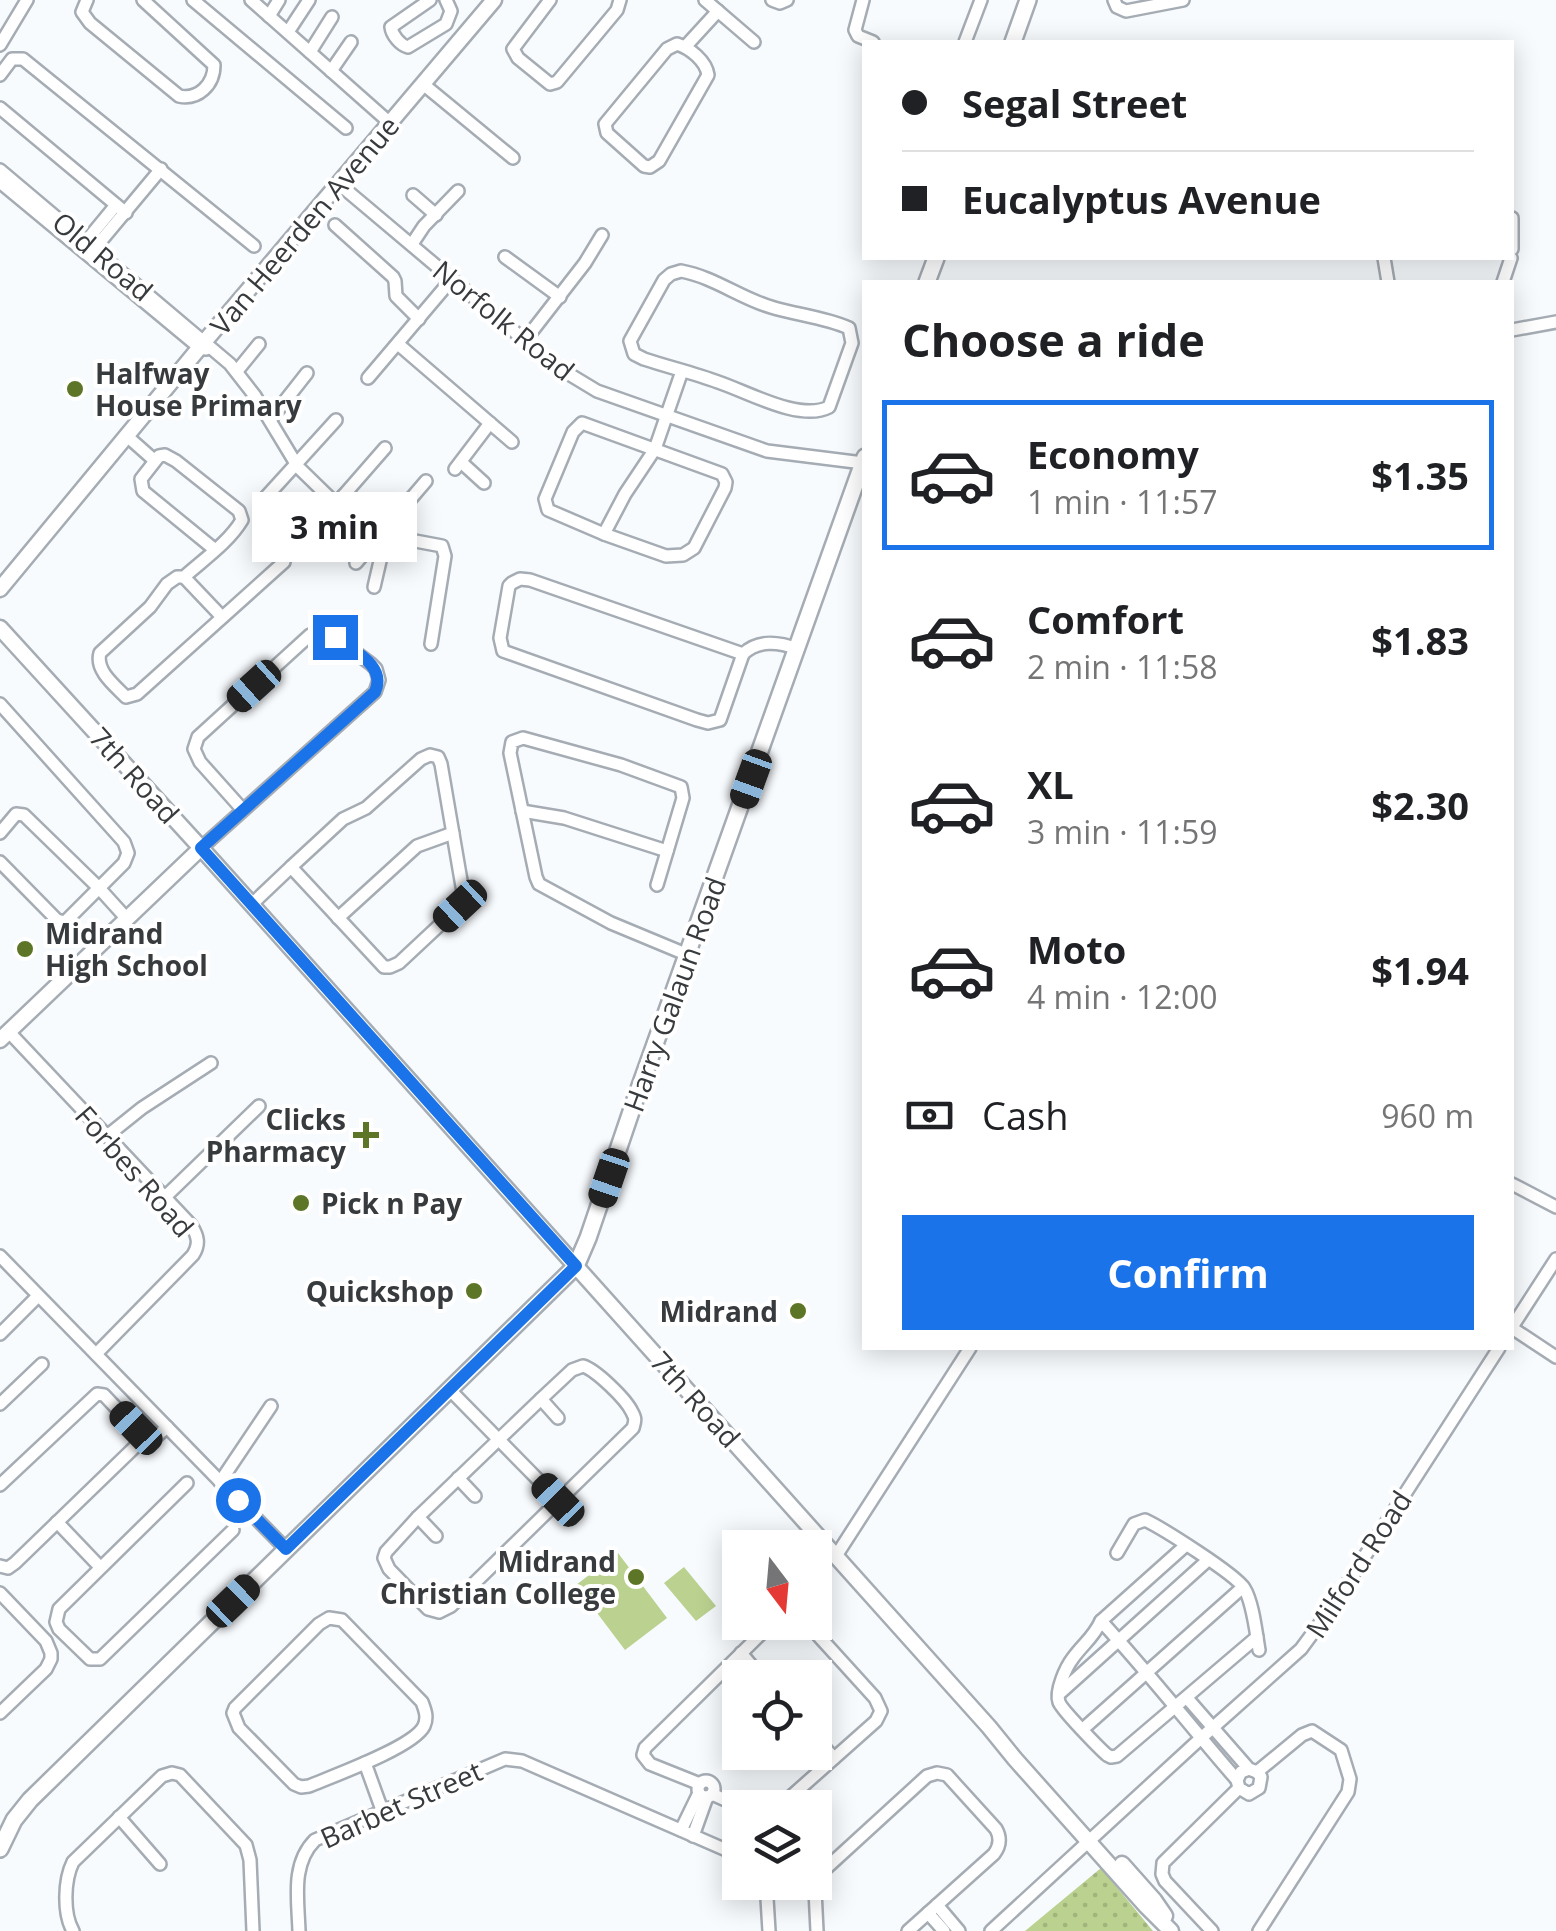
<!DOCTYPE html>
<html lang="en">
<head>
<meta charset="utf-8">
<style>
  body { margin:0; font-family:"Open Sans",sans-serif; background:#f2f2f2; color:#202124; height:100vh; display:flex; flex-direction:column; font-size:38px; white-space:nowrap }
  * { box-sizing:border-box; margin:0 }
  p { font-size:32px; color:#757577 }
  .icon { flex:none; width:55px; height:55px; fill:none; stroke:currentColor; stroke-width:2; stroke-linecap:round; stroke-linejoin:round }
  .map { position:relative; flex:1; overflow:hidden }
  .side { position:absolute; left:862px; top:280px; width:652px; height:1070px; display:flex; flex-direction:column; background:#fff; border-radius:0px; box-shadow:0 5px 25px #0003 }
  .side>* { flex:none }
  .guide { position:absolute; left:862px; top:40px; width:652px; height:220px; border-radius:0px; box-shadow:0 5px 25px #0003; display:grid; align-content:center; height:220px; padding:0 40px; background:#fff }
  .needle { width:65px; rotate:164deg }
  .fabs { position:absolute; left:722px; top:1530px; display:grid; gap:20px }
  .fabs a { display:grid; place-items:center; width:110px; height:110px; border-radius:0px; background:#fff; box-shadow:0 5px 25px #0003; font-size:50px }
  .end { position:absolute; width:45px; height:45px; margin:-22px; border:12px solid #1a73e8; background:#fff; box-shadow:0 0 0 5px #fff }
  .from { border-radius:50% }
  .bubble { position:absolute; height:70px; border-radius:0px; background:#fff; box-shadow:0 5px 25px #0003; font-size:32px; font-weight:700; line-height:70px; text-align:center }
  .car { position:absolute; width:30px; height:60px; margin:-30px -15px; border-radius:12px; box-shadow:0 0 8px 2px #0007; background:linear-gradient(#222 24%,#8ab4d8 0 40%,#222 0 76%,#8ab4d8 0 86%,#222 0) }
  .guide b { display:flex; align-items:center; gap:35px; height:95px; font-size:38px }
  .guide b+b { border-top:2px solid #e0e0e0 }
  .guide i { width:25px; height:25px; background:#202124 }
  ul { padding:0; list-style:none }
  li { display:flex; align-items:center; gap:30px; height:150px; margin:0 20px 15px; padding:0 20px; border:5px solid transparent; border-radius:0px }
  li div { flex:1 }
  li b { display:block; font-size:38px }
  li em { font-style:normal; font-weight:700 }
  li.current { border-color:#1a73e8 }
  li>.icon { width:90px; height:90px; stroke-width:1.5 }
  h2 { padding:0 40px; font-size:45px; line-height:120px }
  .pay { display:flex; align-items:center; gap:25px; height:110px; padding:0 40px; font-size:38px }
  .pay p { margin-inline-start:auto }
  .action { display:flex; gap:20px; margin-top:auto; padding:20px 40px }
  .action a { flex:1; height:115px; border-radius:0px; background:#1a73e8; color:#fff; font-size:40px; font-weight:700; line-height:115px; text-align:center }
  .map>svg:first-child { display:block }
</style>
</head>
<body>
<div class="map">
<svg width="1556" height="1931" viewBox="0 0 1556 1931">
  <defs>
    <pattern id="grass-dots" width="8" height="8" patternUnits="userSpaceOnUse" patternTransform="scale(2.5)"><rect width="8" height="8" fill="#bad18f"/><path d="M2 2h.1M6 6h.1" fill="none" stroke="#a1b47c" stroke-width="1.8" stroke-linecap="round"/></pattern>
  </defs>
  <rect width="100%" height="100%" fill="#f8fbfe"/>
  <path fill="url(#grass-dots)" d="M1101 1868 1153 1931H1025Z"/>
  <g fill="#bad18f">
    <path d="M618 1553 667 1618 625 1650 576 1585Z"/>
    <path d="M684 1567 716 1606 696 1621 664 1583Z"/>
  </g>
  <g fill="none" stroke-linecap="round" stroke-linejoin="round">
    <defs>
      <g id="minor">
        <path d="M87 0 82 12 90 23 179 96C198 100 214 85 214 65L143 0"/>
        <path d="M193 0 346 128"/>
        <path d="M251 0 390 123"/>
        <path d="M430 0 391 27C392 35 400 45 408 47L446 24 451 11 446 0"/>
        <path d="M550 0 513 49 518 58 550 84 557 82 617 10 620 0"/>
        <path d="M705 0 754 42"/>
        <path d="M772 0 780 3 787 0"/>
        <path d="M863 0 855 30 858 36 873 42"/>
        <path d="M1114 0 1117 7 1126 11 1183 0"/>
        <path d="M269 16 279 0"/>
        <path d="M288 32 309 0"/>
        <path d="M965 42 981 0"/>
        <path d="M677 44C690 48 706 61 708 75L659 161 650 167 644 166 607 133 605 124 667 49Z"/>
        <path d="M0 45 27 0"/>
        <path d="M685 47 718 11"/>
        <path d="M310 52 332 17"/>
        <path d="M331 71 351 42"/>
        <path d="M0 75 12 59H23L254 246"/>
        <path d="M423 84 513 158"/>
        <path d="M0 108 126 213"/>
        <path d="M0 170 230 364 255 396 298 467 335 503"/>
        <path d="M0 182 200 348 206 349"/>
        <path d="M339 184 554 365 597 391 767 451 863 463"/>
        <path d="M413 195 436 215"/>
        <path d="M1512 218V249"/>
        <path d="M335 225 393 277 395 281 396 296 419 319"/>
        <path d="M412 244 424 226 458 191"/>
        <path d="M83 245 116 205"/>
        <path d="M90 254 161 169"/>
        <path d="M505 257 560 297"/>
        <path d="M1384 258 1388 282"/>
        <path d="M681 271C714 277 740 298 771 307 797 315 824 317 849 328L852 343 829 407C800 422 748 392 718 382 694 373 668 367 644 359L634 354 630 341 664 280 671 274Z"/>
        <path d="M1503 282 1511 258"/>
        <path d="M1512 330 1556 322"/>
        <path d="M526 339 585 263 602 235"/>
        <path d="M398 344 512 442"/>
        <path d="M237 371 259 344"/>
        <path d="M368 378 452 279"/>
        <path d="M270 420 307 373"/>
        <path d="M582 423 722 474 726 482 725 488 694 548 683 555 666 556 604 534 548 510 545 499 573 432Z"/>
        <path d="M128 437 154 460"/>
        <path d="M461 462 484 483"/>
        <path d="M455 469 490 423"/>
        <path d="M344 495 394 537 442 546 445 556 431 644"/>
        <path d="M266 497 336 420"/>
        <path d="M306 534 344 495 385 448"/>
        <path d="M604 534 625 494 655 449 682 371"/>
        <path d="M214 549 143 491 141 479 159 456 165 455 176 461 239 511 242 520C229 542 203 560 184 577H177L167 584 150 607 100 653C95 670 114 685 126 697L137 694 284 562"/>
        <path d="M356 563 426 481"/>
        <path d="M184 577 222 617"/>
        <path d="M520 579 530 580 743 654 720 720 708 723 697 720 503 651 500 638 509 586 512 583Z"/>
        <path d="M374 587 387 531"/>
        <path d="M743 654C759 639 779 642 798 649"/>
        <path d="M0 704 124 842 128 853 124 863 65 922 57 920 0 862"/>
        <path d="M430 755 438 757 441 764 464 898 460 906 399 963 390 967H384L291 867 343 819 366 808 421 759Z"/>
        <path d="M522 811 564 818 667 851"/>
        <path d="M0 833 16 814 24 815 99 888 127 919"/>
        <path d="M201 848 375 692 379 680 376 669 371 664 335 637 322 632 310 635 198 737 194 749 200 762 242 809"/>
        <path d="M657 885 683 798 681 787 621 765 523 738 512 742 510 753 536 877 539 884 611 923 688 955"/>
        <path d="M251 905 291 867"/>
        <path d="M338 918 417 846 453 833"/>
        <path d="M9 1032 191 1225C198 1236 200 1244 193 1255L96 1354"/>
        <path d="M107 1136 142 1108 211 1063"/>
        <path d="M1512 1184 1556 1207"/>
        <path d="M165 1197 259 1106"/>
        <path d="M0 1256 286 1549"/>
        <path d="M1512 1327 1556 1259"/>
        <path d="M1512 1328 1556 1357"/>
        <path d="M0 1334 38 1296"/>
        <path d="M583 1366C596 1370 626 1399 632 1412 636 1419 635 1421 633 1428L451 1606 439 1612 428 1609 389 1569 384 1558 386 1552 418 1517 541 1399 572 1370Z"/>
        <path d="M450 1390 558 1500"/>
        <path d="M541 1399 558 1418"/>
        <path d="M0 1404 42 1364"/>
        <path d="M458 1478 475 1496"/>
        <path d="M220 1482 271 1406"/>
        <path d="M187 1483 59 1609 56 1622 59 1629 90 1659H100L233 1530"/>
        <path d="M0 1485 97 1394 104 1395 136 1429 140 1442"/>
        <path d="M418 1517 436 1536"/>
        <path d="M57 1522 100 1567"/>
        <path d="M1185 1546 1101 1621C1093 1638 1084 1643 1073 1658 1066 1667 1055 1691 1059 1702 1061 1709 1099 1748 1107 1755L1111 1757 1117 1756 1257 1637"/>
        <path d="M1117 1553 1134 1524 1145 1520C1162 1528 1235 1574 1244 1588 1253 1602 1256 1633 1259 1650"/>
        <path d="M836 1556 970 1348"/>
        <path d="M0 1566 8 1568 15 1563 140 1442 157 1436 167 1427"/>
        <path d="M0 1593 46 1641 51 1653V1659L46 1669 0 1713"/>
        <path d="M329 1618 342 1620 422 1702C425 1710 428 1717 424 1726 414 1747 333 1776 309 1786L301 1787 294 1784 239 1728 233 1713 235 1708 319 1624Z"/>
        <path d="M1101 1621C1148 1672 1191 1727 1237 1780"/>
        <path d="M741 1653 762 1678"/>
        <path d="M1059 1694 1208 1560"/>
        <path d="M1187 1698 1249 1769 1257 1772 1261 1777 1259 1788 1249 1794 1239 1788 1237 1780 1241 1772 1249 1769"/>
        <path d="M1083 1729 1243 1587"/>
        <path d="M815 1737 834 1758"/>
        <path d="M365 1763 382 1810"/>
        <path d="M1257 1772 1302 1735 1312 1731 1341 1750 1350 1779 1348 1792 1259 1931"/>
        <circle cx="706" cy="1789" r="8"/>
        <path d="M700 1784 650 1764 643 1755 645 1748 773 1622"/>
        <path d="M712 1794 743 1808"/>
        <path d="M778 1808 876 1721 881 1711 875 1698 806 1622"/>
        <path d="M119 1817 160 1864"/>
        <path d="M681 1830 699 1793"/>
        <path d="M693 1836 707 1797"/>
        <path d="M766 1882 769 1931"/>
        <path d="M937 1905 959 1931"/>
        <path d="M928 1913 944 1931"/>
        <path d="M73 1931C63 1914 64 1880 73 1862L162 1776 172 1773 180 1775 246 1845 250 1860 253 1931"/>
        <path d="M299 1931C298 1899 291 1864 315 1840L505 1759 522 1761 740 1856"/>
        <path d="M817 1931 815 1890 822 1872 927 1776 937 1773 947 1775 996 1829C1001 1838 1000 1846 994 1854L908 1931"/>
        <path d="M991 1931 1200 1739 1301 1649 1332 1607 1499 1348"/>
        <path d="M1212 1931 1165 1881 1162 1874 1163 1863 1239 1788"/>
      </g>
      <g id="tertiary">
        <path d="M0 589 205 341 494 0"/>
        <path d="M0 628 201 848 989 1727 1015 1759 1146 1906 1171 1931"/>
        <path d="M0 1040 201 848"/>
        <path d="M1122 1864 1154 1900 1165 1916"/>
      </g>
      <g id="secondary">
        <path d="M1013 42 1028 0"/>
        <path d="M927 282 936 258"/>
        <path d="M0 1849 14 1820 30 1800 576 1266 588 1238 635 1100 865 457"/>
      </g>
    </defs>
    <use href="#minor" stroke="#a5acb4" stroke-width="16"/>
    <use href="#tertiary" stroke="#a5acb4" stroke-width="19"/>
    <use href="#secondary" stroke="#a5acb4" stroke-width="20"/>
    <use href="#minor" stroke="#fff" stroke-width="11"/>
    <use href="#tertiary" stroke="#fff" stroke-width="14"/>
    <use href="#secondary" stroke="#fff" stroke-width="15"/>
  </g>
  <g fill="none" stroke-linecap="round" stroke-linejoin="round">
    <path stroke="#1a73e8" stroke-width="12" d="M238 1500 286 1549 576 1266 201 848 375 692C387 665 353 651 335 637"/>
  </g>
  <g fill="#5d7526" stroke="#fff" stroke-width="4">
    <circle cx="75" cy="389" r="10"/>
    <circle cx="25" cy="949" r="10"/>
    <path d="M361 1120h10v10h10v10h-10v10h-10v-10h-10v-10h10z"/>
    <circle cx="301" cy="1203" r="10"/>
    <circle cx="474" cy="1291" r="10"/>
    <circle cx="798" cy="1311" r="10"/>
    <circle cx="636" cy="1577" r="10"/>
  </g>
  <g text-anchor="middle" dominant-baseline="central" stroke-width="8" stroke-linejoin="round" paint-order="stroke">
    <g font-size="28" fill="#383b3e" stroke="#fff">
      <text transform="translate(304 225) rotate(-50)">Van Heerden Avenue</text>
      <text transform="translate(103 256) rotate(40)">Old Road</text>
      <text transform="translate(504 320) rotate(39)">Norfolk Road</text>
      <text transform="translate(135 775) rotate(48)">7th Road</text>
      <text transform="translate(674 994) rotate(-70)">Harry Galaun Road</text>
      <text transform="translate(135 1171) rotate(49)">Forbes Road</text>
      <text transform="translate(696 1399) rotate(48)">7th Road</text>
      <text transform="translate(1358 1564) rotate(-57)">Milford Road</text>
      <text transform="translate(401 1804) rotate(-24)">Barbet Street</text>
    </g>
    <g font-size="28" font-weight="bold" fill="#383b3e" stroke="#fff" text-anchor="end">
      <text x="95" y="373" text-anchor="start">Halfway<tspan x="95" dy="32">House Primary</tspan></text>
      <text x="45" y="933" text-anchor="start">Midrand<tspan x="45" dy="32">High School</tspan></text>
      <text x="346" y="1119">Clicks<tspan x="346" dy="32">Pharmacy</tspan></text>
      <text x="321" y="1203" text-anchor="start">Pick n Pay</text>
      <text x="454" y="1291">Quickshop</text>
      <text x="778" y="1311">Midrand</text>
      <text x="616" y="1561">Midrand<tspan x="616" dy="32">Christian College</tspan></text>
    </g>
  </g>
</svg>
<div class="fabs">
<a><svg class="needle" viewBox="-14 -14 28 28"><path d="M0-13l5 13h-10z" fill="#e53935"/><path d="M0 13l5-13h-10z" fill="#757577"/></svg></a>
<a><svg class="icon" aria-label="locate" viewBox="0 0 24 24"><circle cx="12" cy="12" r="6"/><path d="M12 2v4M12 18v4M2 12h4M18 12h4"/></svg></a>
<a><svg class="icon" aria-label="layers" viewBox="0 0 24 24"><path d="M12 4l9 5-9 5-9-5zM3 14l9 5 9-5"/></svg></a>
</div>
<i class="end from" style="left:238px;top:1500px"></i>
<i class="end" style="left:335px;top:637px"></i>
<div class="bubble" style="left:252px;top:492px;width:165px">3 min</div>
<i class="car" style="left:254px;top:686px;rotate:228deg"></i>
<i class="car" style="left:751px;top:779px;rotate:200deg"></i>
<i class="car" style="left:460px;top:906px;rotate:227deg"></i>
<i class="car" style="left:609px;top:1178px;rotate:199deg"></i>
<i class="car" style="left:136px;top:1428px;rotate:316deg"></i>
<i class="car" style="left:558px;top:1500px;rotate:316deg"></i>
<i class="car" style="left:233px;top:1601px;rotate:46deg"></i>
<div class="guide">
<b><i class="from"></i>Segal Street</b>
<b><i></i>Eucalyptus Avenue</b>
</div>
<section class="side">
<h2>Choose a ride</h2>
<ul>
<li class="current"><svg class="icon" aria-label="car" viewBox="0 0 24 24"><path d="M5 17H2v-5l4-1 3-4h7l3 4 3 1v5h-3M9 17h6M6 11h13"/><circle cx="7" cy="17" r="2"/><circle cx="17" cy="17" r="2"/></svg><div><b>Economy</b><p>1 min · 11:57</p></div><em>$1.35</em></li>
<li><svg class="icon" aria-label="car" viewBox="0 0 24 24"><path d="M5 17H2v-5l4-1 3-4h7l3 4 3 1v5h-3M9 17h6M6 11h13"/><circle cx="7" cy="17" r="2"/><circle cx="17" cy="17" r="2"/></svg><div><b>Comfort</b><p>2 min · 11:58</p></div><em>$1.83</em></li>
<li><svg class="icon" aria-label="car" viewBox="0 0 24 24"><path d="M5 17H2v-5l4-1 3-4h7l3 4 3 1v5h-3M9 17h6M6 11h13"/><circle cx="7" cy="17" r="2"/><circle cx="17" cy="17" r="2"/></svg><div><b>XL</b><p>3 min · 11:59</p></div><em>$2.30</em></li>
<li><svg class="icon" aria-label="car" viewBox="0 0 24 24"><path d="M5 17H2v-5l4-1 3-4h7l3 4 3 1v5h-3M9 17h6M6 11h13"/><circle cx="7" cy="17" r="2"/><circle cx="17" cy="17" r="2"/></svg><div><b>Moto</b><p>4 min · 12:00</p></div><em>$1.94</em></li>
</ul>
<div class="pay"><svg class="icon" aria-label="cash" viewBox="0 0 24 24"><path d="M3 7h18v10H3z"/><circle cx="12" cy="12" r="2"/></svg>Cash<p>960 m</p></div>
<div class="action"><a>Confirm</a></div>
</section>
</div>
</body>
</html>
